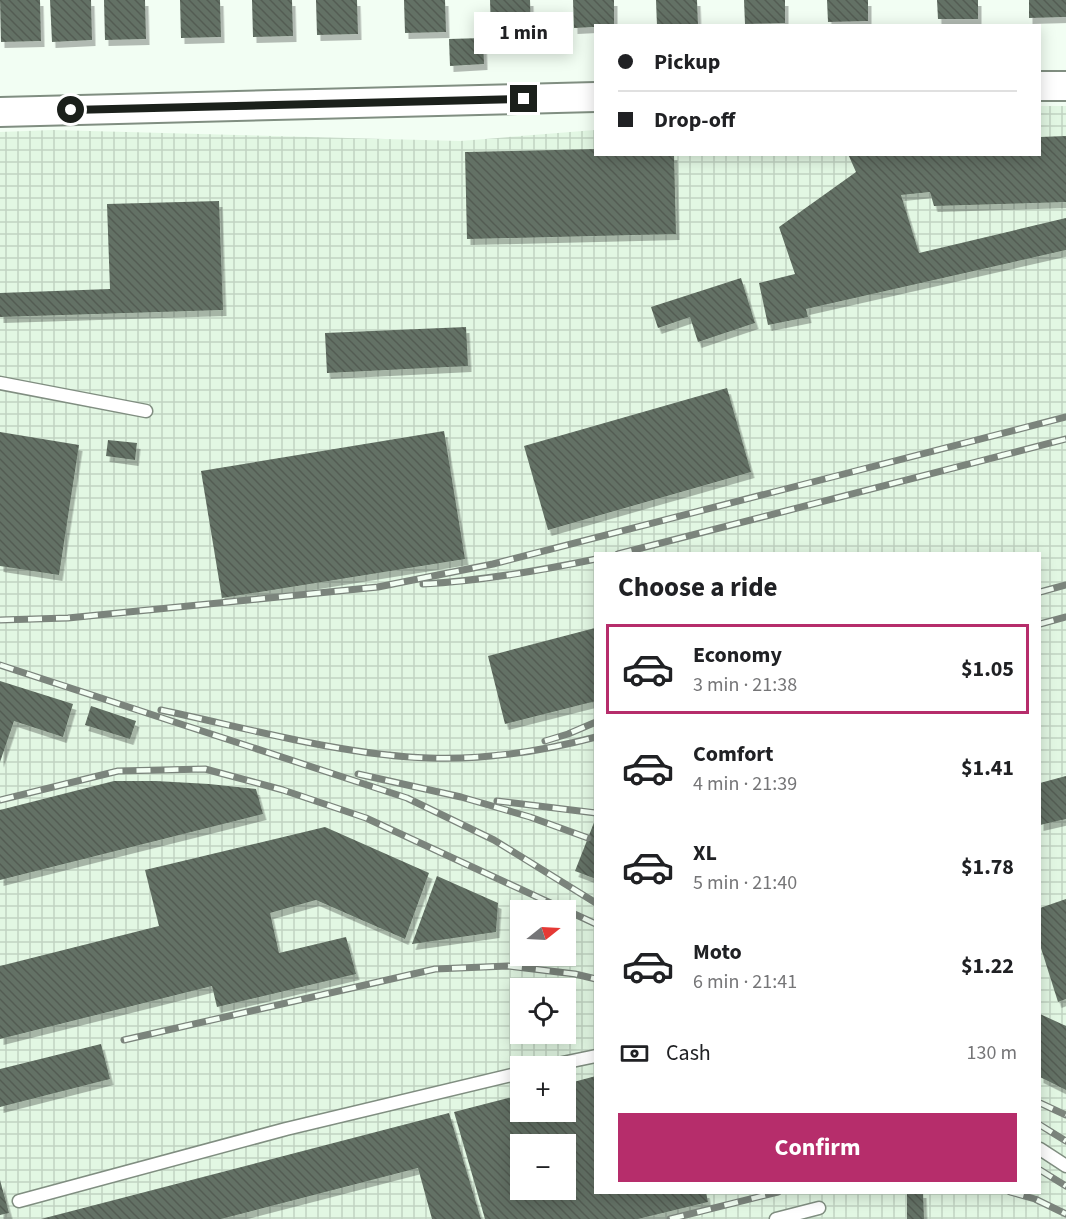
<!DOCTYPE html>
<html lang="en">
<head>
<meta charset="utf-8">
<style>
  body { margin:0; font-family:"Source Sans 3",sans-serif; background:#f6f6f6; color:#202124; height:100vh; display:flex; flex-direction:column; font-size:22px; white-space:nowrap }
  * { box-sizing:border-box; margin:0 }
  p { font-size:20px; color:#757577 }
  .icon { flex:none; width:33px; height:33px; fill:none; stroke:currentColor; stroke-width:2; stroke-linecap:round; stroke-linejoin:round }
  .map { position:relative; flex:1; overflow:hidden }
  .details { position:absolute; left:594px; top:552px; width:447px; height:642px; display:flex; flex-direction:column; background:#fff; border-radius:0px; box-shadow:0 3px 15px #0003 }
  .details>* { flex:none }
  .hud { position:absolute; left:594px; top:24px; width:447px; height:132px; border-radius:0px; box-shadow:0 3px 15px #0003; display:grid; align-content:center; height:132px; padding:0 24px; background:#fff }
  .needle { width:39px; rotate:72deg }
  .tools { position:absolute; left:510px; top:900px; display:grid; gap:12px }
  .tools a { display:grid; place-items:center; width:66px; height:66px; border-radius:0px; background:#fff; box-shadow:0 3px 15px #0003; font-size:30px }
  .end { position:absolute; width:27px; height:27px; margin:-14px; border:8px solid #1b201b; background:#fff; box-shadow:0 0 0 3px #fff }
  .from { border-radius:50% }
  .bubble { position:absolute; height:42px; border-radius:0px; background:#fff; box-shadow:0 3px 15px #0003; font-size:20px; font-weight:700; line-height:42px; text-align:center }
  .hud b { display:flex; align-items:center; gap:21px; height:57px; font-size:22px }
  .hud b+b { border-top:2px solid #e0e0e0 }
  .hud i { width:15px; height:15px; background:#202124 }
  ul { padding:0; list-style:none }
  li { display:flex; align-items:center; gap:18px; height:90px; margin:0 12px 9px; padding:0 12px; border:3px solid transparent; border-radius:0px }
  li div { flex:1 }
  li b { display:block; font-size:22px }
  li em { font-style:normal; font-weight:700 }
  li.selected { border-color:#b62d6b }
  li>.icon { width:54px; height:54px; stroke-width:1.5 }
  h2 { padding:0 24px; font-size:27px; line-height:72px }
  .pay { display:flex; align-items:center; gap:15px; height:66px; padding:0 24px; font-size:22px }
  .pay p { margin-inline-start:auto }
  .action { display:flex; gap:12px; margin-top:auto; padding:12px 24px }
  .action a { flex:1; height:69px; border-radius:0px; background:#b62d6b; color:#fff; font-size:24px; font-weight:700; line-height:69px; text-align:center }
  .map>svg:first-child { display:block }
</style>
</head>
<body>
<div class="map">
<svg width="1066" height="1219" viewBox="0 0 1066 1219">
  <defs>
    <pattern id="industrial-grid" width="8" height="8" patternUnits="userSpaceOnUse" patternTransform="scale(1.5)"><rect width="8" height="8" fill="#e2f7e3"/><path d="M0 4h8M4 0v8" fill="none" stroke="#c1d3c2"/></pattern>
    <pattern id="building-back-hatch" width="6" height="6" patternUnits="userSpaceOnUse" patternTransform="scale(1.5)"><rect width="6" height="6" fill="#647165"/><path d="M-1 5l2 2M0 0l6 6M5-1l2 2" fill="none" stroke="#525c52"/></pattern>
    <filter id="shadow"><feDropShadow dx="3.5" dy="6" stdDeviation="0" flood-color="#0004"/></filter>
  </defs>
  <rect width="100%" height="100%" fill="#f2fef3"/>
  <path fill="url(#industrial-grid)" fill-rule="evenodd" d="M1040 106H1066V1219H0V132L53 130 460 141 595 130 596 154H1040ZM596 554H1040V1192H596ZM520 910H566V956H520ZM520 988H566V1034H520ZM520 1066H566V1112H520ZM520 1144H566V1190H520Z"/>
  <g fill="url(#building-back-hatch)" fill-rule="evenodd" filter="url(#shadow)">
    <path d="M0 0H40L41 41 1 42Z"/>
    <path d="M50 0H91L92 40 52 42Z"/>
    <path d="M104 0H145L146 39 105 40Z"/>
    <path d="M180 0H220L221 37 181 38Z"/>
    <path d="M252 0H292L293 36 253 37Z"/>
    <path d="M316 0H357L358 34 317 35Z"/>
    <path d="M404 0H445L446 32 405 33Z"/>
    <path d="M490 0H530L531 30 491 31Z"/>
    <path d="M573 0H614V26L574 28Z"/>
    <path d="M656 0H697L698 26H657Z"/>
    <path d="M744 0H785V23L745 24Z"/>
    <path d="M827 0H868V21L828 22Z"/>
    <path d="M937 0H978V19H938Z"/>
    <path d="M1029 0H1066V17L1029 18Z"/>
    <path d="M483 38 484 64 450 66 449 39Z"/>
    <path d="M1066 136V202L934 206 930 192 901 195 919 253 1066 218V250L806 309 808 317 768 325 759 283 795 274 779 227 856 172 848 154H1040V137Z"/>
    <path d="M596 149V154H674L676 234 467 239 465 152Z"/>
    <path d="M219 201 223 310 0 317V293L110 289 107 204Z"/>
    <path d="M741 278 755 323 698 342 690 317 658 328 651 307Z"/>
    <path d="M466 327 468 366 327 373 325 333Z"/>
    <path d="M727 388 751 472 548 530 524 446Z"/>
    <path d="M444 431 465 559 222 598 201 471Z"/>
    <path d="M0 432 79 445 59 575 0 566Z"/>
    <path d="M108 440 137 443 135 460 106 456Z"/>
    <path d="M595 628 596 701 505 724 488 656Z"/>
    <path d="M0 681 73 704 63 737 14 721 0 762Z"/>
    <path d="M91 706 136 721 130 739 85 725Z"/>
    <path d="M1066 776V819L1040 825V783Z"/>
    <path d="M114 781H156L209 784 256 789 263 814 0 880V810Z"/>
    <path d="M595 820H596V879L575 871Z"/>
    <path d="M325 827 429 873 405 939 316 900 270 913 279 953 346 937 356 974 217 1007 212 986 0 1039V966L159 926 145 870Z"/>
    <path d="M437 876 498 903 496 932 412 944Z"/>
    <path d="M1066 899V999L1058 1002 1040 945V908Z"/>
    <path d="M1040 1014 1066 1026V1090L1040 1077Z"/>
    <path d="M101 1044 110 1079 0 1107V1069Z"/>
    <path d="M596 1076V1192H706L708 1202 638 1219H485L454 1112 520 1095V1112H566V1084ZM520 1144H566V1190H520Z"/>
    <path d="M449 1113 481 1219H432L418 1168 221 1219H41Z"/>
    <path d="M0 1180 9 1213 0 1215Z"/>
    <path d="M907 1192H923L924 1219H907Z"/>
  </g>
  <g fill="none" stroke-linecap="round" stroke-linejoin="round">
    <defs>
      <g id="service">
        <path d="M0 383 146 411"/>
        <path d="M548 1066 596 1056"/>
        <path d="M1040 1149 1066 1166"/>
        <path d="M19 1201 286 1129 520 1073"/>
        <path d="M776 1219 819 1208"/>
      </g>
      <g id="tertiary">
        <path d="M1040 86H1066"/>
        <path d="M0 112 596 97"/>
      </g>
    </defs>
    <use href="#service" stroke="#808e81" stroke-width="15"/>
    <use href="#tertiary" stroke="#808e81" stroke-width="32"/>
    <use href="#service" stroke="#fff" stroke-width="12"/>
    <use href="#tertiary" stroke="#fff" stroke-width="28"/>
    <defs>
      <g id="rail">
        <path d="M618 554 1066 439"/>
        <path d="M423 584C482 581 538 571 596 559"/>
        <path d="M1040 592 1066 585"/>
        <path d="M0 620 68 618 378 587 493 564 1066 417"/>
        <path d="M1040 624 1066 617"/>
        <path d="M0 665 407 798 494 840 596 903"/>
        <path d="M161 710C247 728 341 755 429 758 483 760 543 751 596 737"/>
        <path d="M545 741 568 734 596 722"/>
        <path d="M358 774 461 797 530 817 588 838"/>
        <path d="M0 800 118 771 205 769 283 790 366 818 596 924"/>
        <path d="M497 801 596 813"/>
        <path d="M124 1040 435 969 508 966 575 974 596 979"/>
        <path d="M1040 1103 1066 1115"/>
        <path d="M1040 1125 1066 1141"/>
        <path d="M1040 1170 1066 1186"/>
        <path d="M1010 1192 1035 1199 1066 1214"/>
        <path d="M670 1219 778 1192"/>
      </g>
    </defs>
    <use href="#rail" stroke="#7b847c" stroke-width="7"/>
    <use href="#rail" stroke="#f2fef3" stroke-width="4.5" stroke-dasharray="14" stroke-linecap="butt"/>
  </g>
  <g fill="none" stroke-linecap="round" stroke-linejoin="round">
    <path stroke="#1b201b" stroke-width="8" d="M71 110 524 99"/>
  </g>
</svg>
<div class="tools">
<a><svg class="needle" viewBox="-14 -14 28 28"><path d="M0-13l5 13h-10z" fill="#e53935"/><path d="M0 13l5-13h-10z" fill="#757577"/></svg></a>
<a><svg class="icon" aria-label="locate" viewBox="0 0 24 24"><circle cx="12" cy="12" r="6"/><path d="M12 2v4M12 18v4M2 12h4M18 12h4"/></svg></a>
<a>+</a>
<a>−</a>
</div>
<i class="end from" style="left:71px;top:110px"></i>
<i class="end" style="left:524px;top:99px"></i>
<div class="bubble" style="left:474px;top:12px;width:99px">1 min</div>
<div class="hud">
<b><i class="from"></i>Pickup</b>
<b><i></i>Drop-off</b>
</div>
<section class="details">
<h2>Choose a ride</h2>
<ul>
<li class="selected"><svg class="icon" aria-label="car" viewBox="0 0 24 24"><path d="M5 17H2v-5l4-1 3-4h7l3 4 3 1v5h-3M9 17h6M6 11h13"/><circle cx="7" cy="17" r="2"/><circle cx="17" cy="17" r="2"/></svg><div><b>Economy</b><p>3 min · 21:38</p></div><em>$1.05</em></li>
<li><svg class="icon" aria-label="car" viewBox="0 0 24 24"><path d="M5 17H2v-5l4-1 3-4h7l3 4 3 1v5h-3M9 17h6M6 11h13"/><circle cx="7" cy="17" r="2"/><circle cx="17" cy="17" r="2"/></svg><div><b>Comfort</b><p>4 min · 21:39</p></div><em>$1.41</em></li>
<li><svg class="icon" aria-label="car" viewBox="0 0 24 24"><path d="M5 17H2v-5l4-1 3-4h7l3 4 3 1v5h-3M9 17h6M6 11h13"/><circle cx="7" cy="17" r="2"/><circle cx="17" cy="17" r="2"/></svg><div><b>XL</b><p>5 min · 21:40</p></div><em>$1.78</em></li>
<li><svg class="icon" aria-label="car" viewBox="0 0 24 24"><path d="M5 17H2v-5l4-1 3-4h7l3 4 3 1v5h-3M9 17h6M6 11h13"/><circle cx="7" cy="17" r="2"/><circle cx="17" cy="17" r="2"/></svg><div><b>Moto</b><p>6 min · 21:41</p></div><em>$1.22</em></li>
</ul>
<div class="pay"><svg class="icon" aria-label="cash" viewBox="0 0 24 24"><path d="M3 7h18v10H3z"/><circle cx="12" cy="12" r="2"/></svg>Cash<p>130 m</p></div>
<div class="action"><a>Confirm</a></div>
</section>
</div>
</body>
</html>
